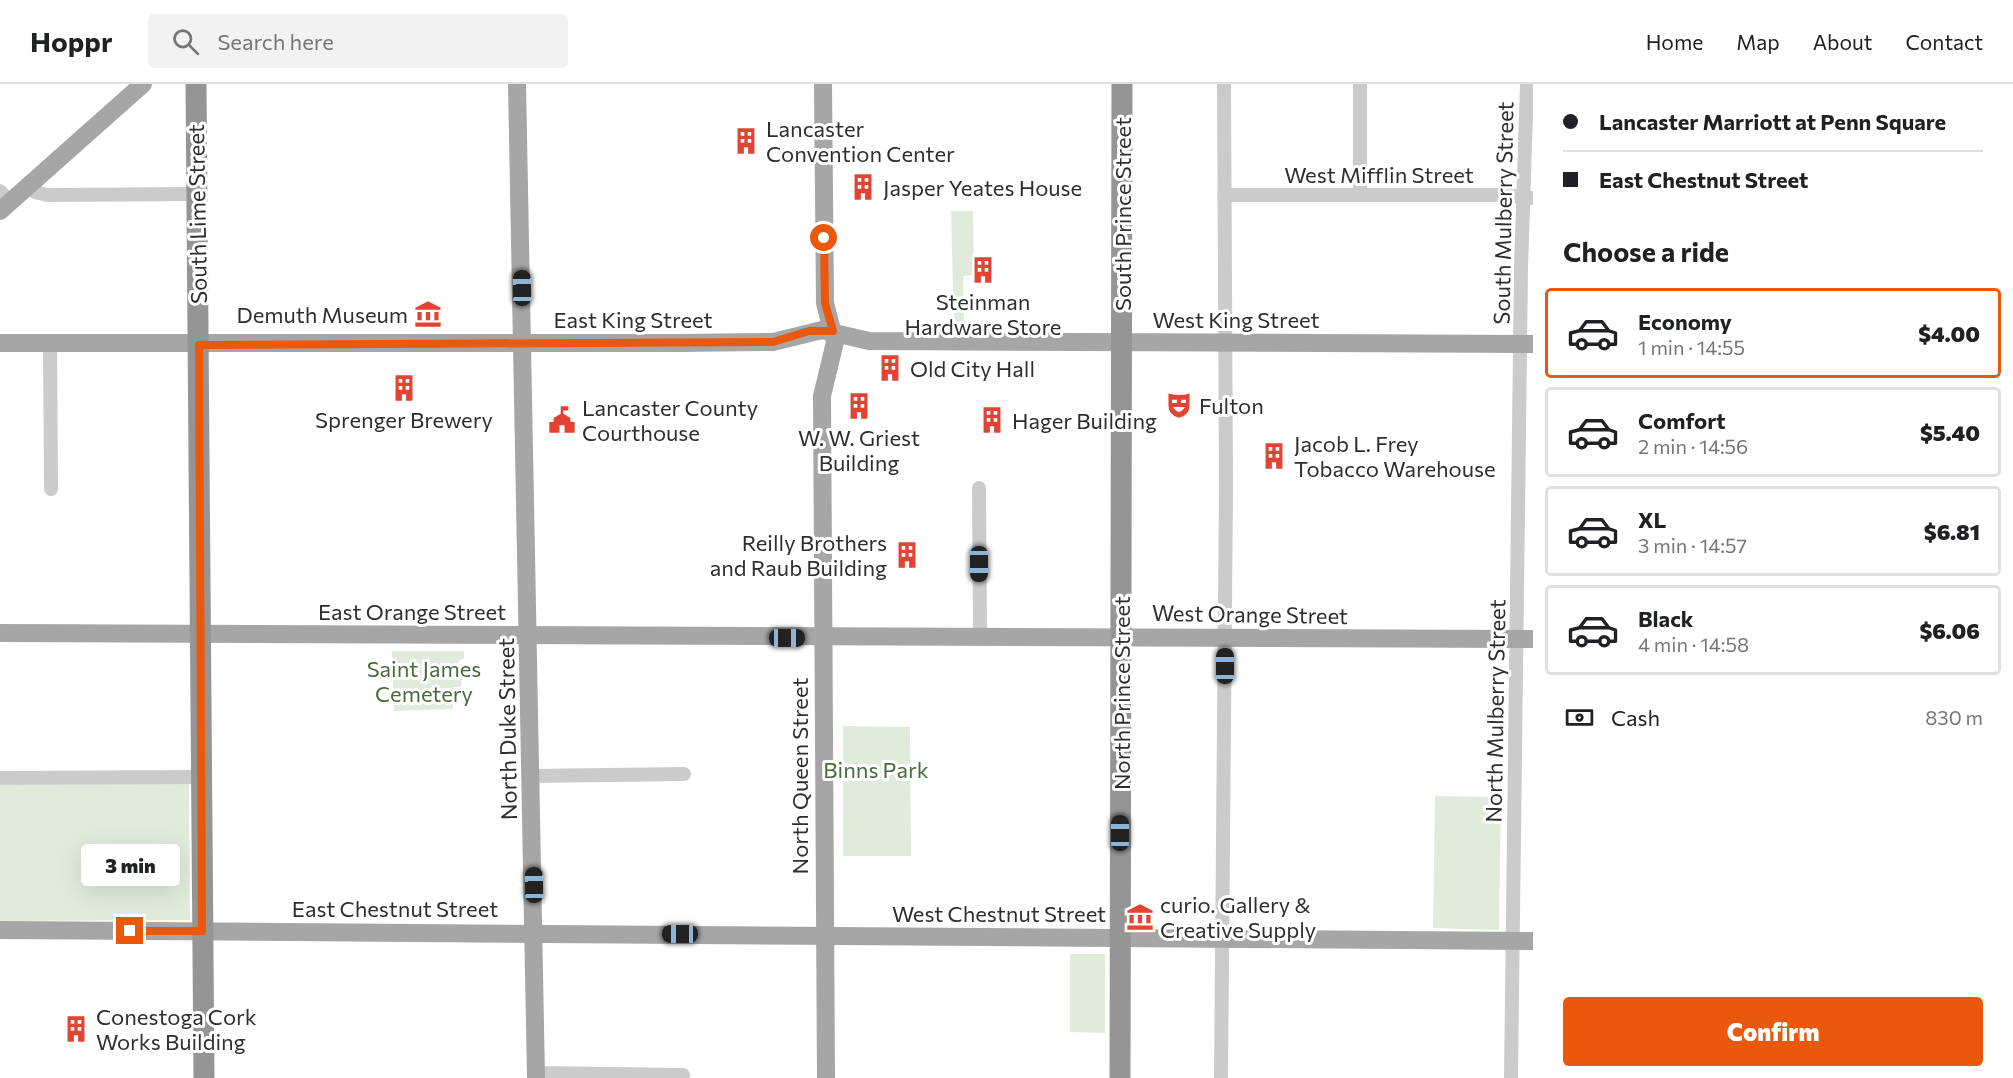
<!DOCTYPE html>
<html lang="en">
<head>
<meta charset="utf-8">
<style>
  body { margin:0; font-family:Commissioner,sans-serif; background:#f2f2f2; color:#202124; height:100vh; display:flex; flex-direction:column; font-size:22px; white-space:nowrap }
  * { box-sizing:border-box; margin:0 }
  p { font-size:20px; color:#757577 }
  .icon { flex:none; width:33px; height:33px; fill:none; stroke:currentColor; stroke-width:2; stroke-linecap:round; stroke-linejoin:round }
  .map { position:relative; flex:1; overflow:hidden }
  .side { display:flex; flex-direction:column; background:#fff; width:480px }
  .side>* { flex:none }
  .hud { display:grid; align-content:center; height:132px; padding:0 30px; background:#fff }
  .end { position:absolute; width:27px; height:27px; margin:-14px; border:8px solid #ea580c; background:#fff; box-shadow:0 0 0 3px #fff }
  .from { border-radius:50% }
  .bubble { position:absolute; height:42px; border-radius:6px; background:#fff; box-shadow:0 6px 24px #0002; font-size:20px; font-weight:800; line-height:42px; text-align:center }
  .car { position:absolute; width:18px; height:36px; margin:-18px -9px; border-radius:8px; box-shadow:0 0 4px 2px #0007; background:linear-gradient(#222 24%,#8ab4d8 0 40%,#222 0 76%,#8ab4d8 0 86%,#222 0) }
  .hud b { display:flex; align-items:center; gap:21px; height:57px; font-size:22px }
  .hud b+b { border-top:2px solid #e0e0e0 }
  .hud i { width:15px; height:15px; background:#202124 }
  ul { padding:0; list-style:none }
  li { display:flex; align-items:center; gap:18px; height:90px; margin:0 12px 9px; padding:0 18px; border:3px solid #e0e0e0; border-radius:6px }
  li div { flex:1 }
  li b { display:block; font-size:22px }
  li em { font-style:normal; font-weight:800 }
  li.selected { border-color:#ea580c }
  li>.icon { width:54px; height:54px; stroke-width:1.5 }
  h2 { padding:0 30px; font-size:27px; line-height:72px }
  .pay { display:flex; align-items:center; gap:15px; height:66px; padding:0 30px; font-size:22px }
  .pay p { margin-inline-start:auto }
  .primary-button { display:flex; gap:12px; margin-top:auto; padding:12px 30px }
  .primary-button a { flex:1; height:69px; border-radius:6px; background:#ea580c; color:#fff; font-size:24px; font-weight:800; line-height:69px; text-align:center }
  header { display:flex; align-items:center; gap:36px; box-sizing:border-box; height:84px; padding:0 30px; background:#fff; border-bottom:2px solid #e0e0e0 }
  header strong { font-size:28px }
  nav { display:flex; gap:33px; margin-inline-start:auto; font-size:21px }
  .search { width:420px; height:54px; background:#f2f2f2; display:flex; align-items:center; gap:15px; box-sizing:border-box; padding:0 21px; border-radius:6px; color:#757577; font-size:22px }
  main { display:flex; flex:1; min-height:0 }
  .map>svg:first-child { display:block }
</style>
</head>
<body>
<header>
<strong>Hoppr</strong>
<div class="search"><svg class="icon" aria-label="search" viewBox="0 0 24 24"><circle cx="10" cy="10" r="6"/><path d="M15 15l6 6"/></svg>Search here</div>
<nav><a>Home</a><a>Map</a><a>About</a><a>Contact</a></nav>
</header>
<main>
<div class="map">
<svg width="1533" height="994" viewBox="0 0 1533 994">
  <rect width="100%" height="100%" fill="#fff"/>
  <g fill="#e1ebdc">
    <path d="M951 127H973L974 191 963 192 964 241H954Z"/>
    <path d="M392 567H464V574L459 577 457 581 463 588 461 603H453V625L394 627Z"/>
    <path d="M843 642 910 643 911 772H843Z"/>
    <path d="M189 699 190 836 0 837V701Z"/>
    <path d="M1435 712 1501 713 1499 846 1433 844Z"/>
    <path d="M1070 870H1105V949L1070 948Z"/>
  </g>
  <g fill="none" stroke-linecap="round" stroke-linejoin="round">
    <g stroke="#cbcbcb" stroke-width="14">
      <path d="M1360 0V111"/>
      <path d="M29 100 35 108 47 111 197 110"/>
      <path d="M0 107 10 118"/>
      <path d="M1224 111H1506L1531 114"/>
      <path d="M50 260 51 405"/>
      <path d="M979 404 980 551"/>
      <path d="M532 692 684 690"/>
      <path d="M0 694 200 693"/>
      <path d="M536 989 683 991"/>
      <path d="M1221 994 1226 404 1224 0"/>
      <path d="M1511 994 1521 184 1527 0"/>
    </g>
    <g stroke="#a6a6a6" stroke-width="18">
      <path d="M517 0 536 994"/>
      <path d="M823 0 825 219 835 258 822 312 826 994"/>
      <path d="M0 127 143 0"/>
      <path d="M0 259H679L773 258 822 246 869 257 1533 260"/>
      <path d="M0 549 1533 555"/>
      <path d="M0 846 1533 857"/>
    </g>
    <g stroke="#959595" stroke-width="21">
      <path d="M196 0 204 994"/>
      <path d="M1120 994 1122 0"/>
    </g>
  </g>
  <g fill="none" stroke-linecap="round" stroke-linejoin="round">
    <path stroke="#ea580c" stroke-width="8" d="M130 847H202L199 261 773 258 809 247H833L825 219 824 154"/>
  </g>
  <defs>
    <symbol id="building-bare" viewBox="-9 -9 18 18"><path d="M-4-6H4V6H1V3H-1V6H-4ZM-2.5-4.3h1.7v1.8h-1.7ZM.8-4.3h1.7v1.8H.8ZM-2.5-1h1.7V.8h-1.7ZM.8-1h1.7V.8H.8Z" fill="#e24333" stroke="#fff" stroke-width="2.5" paint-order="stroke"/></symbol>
    <symbol id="museum-bare" viewBox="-9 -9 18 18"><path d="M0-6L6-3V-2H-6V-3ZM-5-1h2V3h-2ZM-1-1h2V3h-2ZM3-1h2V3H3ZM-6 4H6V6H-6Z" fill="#e24333" stroke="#fff" stroke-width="2.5" paint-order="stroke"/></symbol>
    <symbol id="theatre-bare" viewBox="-9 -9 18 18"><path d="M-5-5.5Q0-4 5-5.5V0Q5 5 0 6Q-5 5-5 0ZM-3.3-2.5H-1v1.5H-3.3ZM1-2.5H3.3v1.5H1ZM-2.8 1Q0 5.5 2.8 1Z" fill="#e24333" stroke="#fff" stroke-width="2.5" paint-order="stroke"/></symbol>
    <symbol id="civic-bare" viewBox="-9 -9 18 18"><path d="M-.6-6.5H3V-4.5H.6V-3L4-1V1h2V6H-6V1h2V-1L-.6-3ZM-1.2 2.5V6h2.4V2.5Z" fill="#e24333" stroke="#fff" stroke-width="2.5" paint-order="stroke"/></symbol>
  </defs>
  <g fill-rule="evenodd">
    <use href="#building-bare" x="727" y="38" width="38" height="38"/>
    <use href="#building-bare" x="844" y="84" width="38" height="38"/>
    <use href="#building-bare" x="964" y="167" width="38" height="38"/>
    <use href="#museum-bare" x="409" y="211" width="38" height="38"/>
    <use href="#building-bare" x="871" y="265" width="38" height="38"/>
    <use href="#building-bare" x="385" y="285" width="38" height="38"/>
    <use href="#theatre-bare" x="1160" y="302" width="38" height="38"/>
    <use href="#building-bare" x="840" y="303" width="38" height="38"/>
    <use href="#civic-bare" x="543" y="317" width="38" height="38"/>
    <use href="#building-bare" x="973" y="317" width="38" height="38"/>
    <use href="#building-bare" x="1255" y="353" width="38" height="38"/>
    <use href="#building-bare" x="888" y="452" width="38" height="38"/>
    <use href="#museum-bare" x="1121" y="814" width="38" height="38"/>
    <use href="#building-bare" x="57" y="926" width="38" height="38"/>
  </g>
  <g text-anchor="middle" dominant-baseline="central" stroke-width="6" stroke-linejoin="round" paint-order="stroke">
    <g font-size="22" fill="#2e2e2e" stroke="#fff" text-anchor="start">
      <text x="766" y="44">Lancaster<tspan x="766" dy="25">Convention Center</tspan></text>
      <text x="883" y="103">Jasper Yeates House</text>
      <text x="983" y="217" text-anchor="middle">Steinman<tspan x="983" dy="25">Hardware Store</tspan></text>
      <text x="408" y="230" text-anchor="end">Demuth Museum</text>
      <text x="910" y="284">Old City Hall</text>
      <text x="1199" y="321">Fulton</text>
      <text x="582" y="323">Lancaster County<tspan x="582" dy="25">Courthouse</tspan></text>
      <text x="404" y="335" text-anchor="middle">Sprenger Brewery</text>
      <text x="1012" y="336">Hager Building</text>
      <text x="859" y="353" text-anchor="middle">W. W. Griest<tspan x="859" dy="25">Building</tspan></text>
      <text x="1294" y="359">Jacob L. Frey<tspan x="1294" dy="25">Tobacco Warehouse</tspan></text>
      <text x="887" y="458" text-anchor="end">Reilly Brothers<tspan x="887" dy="25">and Raub Building</tspan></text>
      <text x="1160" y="820">curio. Gallery &amp;<tspan x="1160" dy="25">Creative Supply</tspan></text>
      <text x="96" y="932">Conestoga Cork<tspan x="96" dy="25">Works Building</tspan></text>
    </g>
    <g font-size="22" fill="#2e2e2e" stroke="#fff">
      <text x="1379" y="90">West Mifflin Street</text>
      <text transform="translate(1503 129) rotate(-89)">South Mulberry Street</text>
      <text transform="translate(197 130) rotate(-91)">South Lime Street</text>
      <text transform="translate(1122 130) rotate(-90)">South Prince Street</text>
      <text x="633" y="235">East King Street</text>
      <text x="1236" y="235">West King Street</text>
      <text x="412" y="527">East Orange Street</text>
      <text transform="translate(1250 530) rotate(1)">West Orange Street</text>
      <text transform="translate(1121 609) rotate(-90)">North Prince Street</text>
      <text transform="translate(1495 627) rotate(-89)">North Mulberry Street</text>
      <text transform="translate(507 645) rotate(-91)">North Duke Street</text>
      <text transform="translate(799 692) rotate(-90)">North Queen Street</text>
      <text x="395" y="824">East Chestnut Street</text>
      <text x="999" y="829">West Chestnut Street</text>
    </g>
    <g font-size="22" fill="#4a693c" stroke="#fff">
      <text x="424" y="584">Saint James<tspan x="424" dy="25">Cemetery</tspan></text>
      <text x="876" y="685">Binns Park</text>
    </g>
  </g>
</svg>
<i class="end from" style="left:824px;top:154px"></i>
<i class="end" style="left:130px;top:847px"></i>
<div class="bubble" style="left:81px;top:760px;width:99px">3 min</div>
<i class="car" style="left:522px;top:204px;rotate:359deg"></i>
<i class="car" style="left:979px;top:480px;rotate:180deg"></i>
<i class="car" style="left:787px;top:554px;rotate:90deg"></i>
<i class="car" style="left:1225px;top:582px;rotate:0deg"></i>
<i class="car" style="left:1120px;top:749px;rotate:0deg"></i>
<i class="car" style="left:534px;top:801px;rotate:359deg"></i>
<i class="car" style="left:680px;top:850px;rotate:270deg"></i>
</div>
<section class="side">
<div class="hud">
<b><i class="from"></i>Lancaster Marriott at Penn Square</b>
<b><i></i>East Chestnut Street</b>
</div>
<h2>Choose a ride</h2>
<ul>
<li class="selected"><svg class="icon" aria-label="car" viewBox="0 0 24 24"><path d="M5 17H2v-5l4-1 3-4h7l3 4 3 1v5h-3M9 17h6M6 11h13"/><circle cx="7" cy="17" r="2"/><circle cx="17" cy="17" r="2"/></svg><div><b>Economy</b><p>1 min · 14:55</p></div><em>$4.00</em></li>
<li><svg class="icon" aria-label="car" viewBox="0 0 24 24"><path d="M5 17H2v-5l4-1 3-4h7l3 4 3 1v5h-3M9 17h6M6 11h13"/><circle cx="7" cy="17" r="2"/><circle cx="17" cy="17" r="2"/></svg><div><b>Comfort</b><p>2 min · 14:56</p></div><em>$5.40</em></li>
<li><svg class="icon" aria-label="car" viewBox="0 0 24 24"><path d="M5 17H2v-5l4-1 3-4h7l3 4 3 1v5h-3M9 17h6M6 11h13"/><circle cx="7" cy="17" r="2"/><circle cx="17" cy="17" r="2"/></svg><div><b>XL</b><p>3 min · 14:57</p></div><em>$6.81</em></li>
<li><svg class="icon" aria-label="car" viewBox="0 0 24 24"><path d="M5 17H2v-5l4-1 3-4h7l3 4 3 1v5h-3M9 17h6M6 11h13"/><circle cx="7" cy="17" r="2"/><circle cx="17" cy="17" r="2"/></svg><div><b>Black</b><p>4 min · 14:58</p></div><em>$6.06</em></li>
</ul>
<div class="pay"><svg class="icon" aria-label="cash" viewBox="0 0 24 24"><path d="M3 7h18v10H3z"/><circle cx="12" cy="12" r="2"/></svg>Cash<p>830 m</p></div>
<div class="primary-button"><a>Confirm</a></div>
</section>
</main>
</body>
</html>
